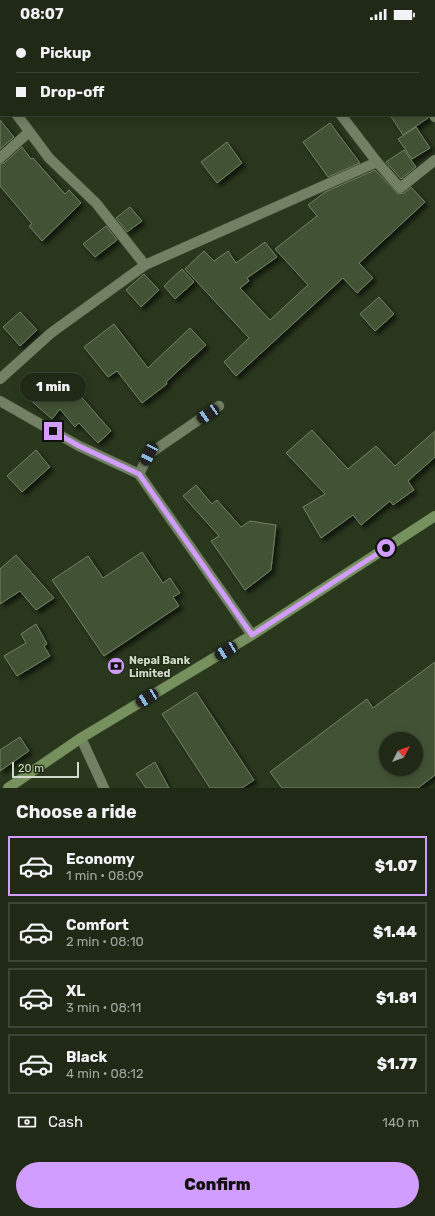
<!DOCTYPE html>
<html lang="en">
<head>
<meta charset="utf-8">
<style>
  body { margin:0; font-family:Rubik,sans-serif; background:#27311f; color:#f1f3f6; height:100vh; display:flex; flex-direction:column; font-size:15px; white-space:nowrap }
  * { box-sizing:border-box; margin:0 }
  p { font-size:13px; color:#a1a6a1 }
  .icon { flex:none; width:22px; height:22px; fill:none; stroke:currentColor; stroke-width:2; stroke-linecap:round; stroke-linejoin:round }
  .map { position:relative; height:760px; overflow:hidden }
  .sheet { display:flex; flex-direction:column; background:#1f2916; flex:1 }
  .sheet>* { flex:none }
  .banner { position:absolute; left:0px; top:0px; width:435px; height:88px; box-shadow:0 2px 10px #0003,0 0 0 1px #3c4535; display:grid; align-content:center; height:88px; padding:0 16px; background:#1f2916 }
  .needle { width:26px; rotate:48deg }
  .controls { position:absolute; left:379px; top:704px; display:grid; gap:8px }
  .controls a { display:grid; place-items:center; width:44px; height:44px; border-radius:50%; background:#1f2916; box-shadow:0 2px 10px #0003,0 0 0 1px #3c4535; font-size:20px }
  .scale { position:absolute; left:12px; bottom:10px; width:67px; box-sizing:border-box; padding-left:4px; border:2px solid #d1daca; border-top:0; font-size:11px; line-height:14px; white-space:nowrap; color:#d1daca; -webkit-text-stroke:3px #202d13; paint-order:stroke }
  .end { position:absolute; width:18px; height:18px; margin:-9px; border:5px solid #d19dfe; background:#111; box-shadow:0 0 0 2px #111 }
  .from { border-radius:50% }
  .bubble { position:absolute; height:28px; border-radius:14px; background:#1f2916; box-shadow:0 2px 10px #0003,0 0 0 1px #3c4535; font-size:13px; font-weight:800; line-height:28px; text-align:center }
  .car { position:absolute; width:12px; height:24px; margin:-12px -6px; border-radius:5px; box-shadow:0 0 3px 1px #0007; background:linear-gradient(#222 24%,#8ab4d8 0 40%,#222 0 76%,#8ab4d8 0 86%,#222 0) }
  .banner b { display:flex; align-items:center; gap:14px; height:38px; font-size:15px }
  .banner b+b { border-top:1px solid #3c4535 }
  .banner i { width:10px; height:10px; background:#f1f3f6 }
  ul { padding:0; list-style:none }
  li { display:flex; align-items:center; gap:12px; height:60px; margin:0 8px 6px; padding:0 8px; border:2px solid #3c4535; border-radius:0px }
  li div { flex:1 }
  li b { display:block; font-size:15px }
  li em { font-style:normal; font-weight:800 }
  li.selected { border-color:#d19dfe }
  li>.icon { width:36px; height:36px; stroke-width:1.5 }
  h2 { padding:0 16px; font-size:18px; line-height:48px }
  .pay { display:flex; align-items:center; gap:10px; height:44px; padding:0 16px; font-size:15px }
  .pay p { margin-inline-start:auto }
  .primary-button { display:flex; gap:8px; margin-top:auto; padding:8px 16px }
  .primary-button a { flex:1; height:46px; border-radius:24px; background:#d19dfe; color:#111; font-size:16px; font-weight:800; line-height:46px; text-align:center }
  .status { display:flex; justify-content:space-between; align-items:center; height:28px; padding:0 20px; background:#1f2916; direction:ltr }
  .status svg { height:11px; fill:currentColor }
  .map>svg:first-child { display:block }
</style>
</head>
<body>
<div class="status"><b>08:07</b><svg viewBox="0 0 49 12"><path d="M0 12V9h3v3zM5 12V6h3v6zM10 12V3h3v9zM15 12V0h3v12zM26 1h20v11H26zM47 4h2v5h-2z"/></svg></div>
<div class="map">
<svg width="435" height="760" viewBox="0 0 435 760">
  <defs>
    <filter id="shadow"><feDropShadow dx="3.5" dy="3.5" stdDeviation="2" flood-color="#0009"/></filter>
  </defs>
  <rect width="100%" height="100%" fill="#29371d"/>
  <g fill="#435235" stroke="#728264" fill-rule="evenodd" filter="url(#shadow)">
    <path d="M390 87H428V90L403 107Z"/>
    <path d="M0 92 14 109 0 121Z"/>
    <path d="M330 95 360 135 328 149 303 114Z"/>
    <path d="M416 99 430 120 412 131 398 111Z"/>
    <path d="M227 114 242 135 217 155 201 134Z"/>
    <path d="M22 119 31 131 33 130 65 166 69 162 81 175 42 213 29 198 32 196 0 158V136L4 135Z"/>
    <path d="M404 122 416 139 401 151 386 134Z"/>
    <path d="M375 142 398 166 404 165 411 159 425 174 359 235 373 250 357 265 343 250 236 348 224 334 249 310 185 241 204 223 214 233 228 223 236 235 265 214 277 229 247 250 249 253 240 260 270 292 308 257 275 221 317 188 308 177 325 164Z"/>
    <path d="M130 179 142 193 127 204 116 190Z"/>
    <path d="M106 198 117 212 95 229 83 216Z"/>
    <path d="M182 241 194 254 175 271 164 258Z"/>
    <path d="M144 246 159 262 141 279 126 262Z"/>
    <path d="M379 269 394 286 375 303 360 286Z"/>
    <path d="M20 284 37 302 20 318 3 299Z"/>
    <path d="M114 296 148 340 190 300 206 317 166 354 167 356 142 375 117 343 108 349 84 319Z"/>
    <path d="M54 344 76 363 111 403 98 415 79 395 75 399 60 381 52 391 29 371Z"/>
    <path d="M312 402 348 441 376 418 395 438 435 403V429L408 453 414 462 393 477 390 473 361 497 353 487 321 510 303 479 325 466 286 425Z"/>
    <path d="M36 422 50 439 22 464 7 448Z"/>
    <path d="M196 457 212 476 217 472 241 499 250 493 276 497 271 542 245 562 211 513 219 508 183 468Z"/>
    <path d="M142 524 163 555 170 550 180 565 173 569 179 578 104 628 52 552 88 528 103 550Z"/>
    <path d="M16 527 54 570 36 582 20 563 0 576V541Z"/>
    <path d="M36 596 47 616 44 618 50 628 17 648 4 628 26 615 21 606Z"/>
    <path d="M435 634V747L418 760H282L270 744 367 671 373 680ZM386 711H416V741H386Z"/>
    <path d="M196 664 254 752 242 760H210L162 686Z"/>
    <path d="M20 709 29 723 0 743V722Z"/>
    <path d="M155 734 169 760H146L136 746Z"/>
  </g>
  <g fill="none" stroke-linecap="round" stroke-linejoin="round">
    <defs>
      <g id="minor">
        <path d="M264 0 265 1"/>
        <path d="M386 0 387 1"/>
        <path d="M0 65 1 66"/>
        <path d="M17 87 49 130 96 175 145 237"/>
        <path d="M341 87 377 134 400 160 435 132"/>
        <path d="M434 87 435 89"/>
        <path d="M0 130 29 104"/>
        <path d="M0 351 51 305 145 237 377 134"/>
        <path d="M0 373 79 418 139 446 252 607"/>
        <path d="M139 446 149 426 219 378"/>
        <path d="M81 710 104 760"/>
      </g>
      <path id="primary" d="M8 760 81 710 252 607 435 488"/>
    </defs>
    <use href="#minor" stroke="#47533c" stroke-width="11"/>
    <use href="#primary" stroke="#47533c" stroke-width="11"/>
    <use href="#minor" stroke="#728164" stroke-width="10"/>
    <use href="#primary" stroke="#76915d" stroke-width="10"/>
  </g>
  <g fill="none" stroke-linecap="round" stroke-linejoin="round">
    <path stroke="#d19dfe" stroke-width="5" d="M53 403 79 418 139 446 252 607 386 520"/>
  </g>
  <defs>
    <symbol id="bank-disc" viewBox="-11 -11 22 22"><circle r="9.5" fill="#d19dfe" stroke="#202d13"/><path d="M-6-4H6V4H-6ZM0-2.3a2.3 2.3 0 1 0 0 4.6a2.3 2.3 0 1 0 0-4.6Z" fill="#111"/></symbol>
  </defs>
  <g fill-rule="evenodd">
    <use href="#bank-disc" x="106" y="628" width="20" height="20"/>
  </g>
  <g text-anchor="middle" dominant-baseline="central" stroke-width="3" stroke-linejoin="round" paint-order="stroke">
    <g font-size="11" font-weight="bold" fill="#d1daca" stroke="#202d13" text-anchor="start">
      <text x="129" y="632">Nepal Bank<tspan x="129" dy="13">Limited</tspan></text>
    </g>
  </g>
</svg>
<div class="controls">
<a><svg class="needle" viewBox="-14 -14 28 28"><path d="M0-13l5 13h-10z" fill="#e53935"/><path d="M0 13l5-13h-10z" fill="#a1a6a1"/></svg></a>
</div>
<div class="scale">20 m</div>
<i class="end from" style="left:386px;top:520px"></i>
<i class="end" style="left:53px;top:403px"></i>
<div class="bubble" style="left:20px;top:345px;width:66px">1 min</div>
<i class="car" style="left:208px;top:386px;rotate:236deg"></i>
<i class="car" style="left:149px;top:426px;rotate:207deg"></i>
<i class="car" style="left:226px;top:623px;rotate:239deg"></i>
<i class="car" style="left:147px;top:670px;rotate:239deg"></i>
<div class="banner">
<b><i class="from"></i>Pickup</b>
<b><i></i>Drop-off</b>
</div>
</div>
<section class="sheet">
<h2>Choose a ride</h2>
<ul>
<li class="selected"><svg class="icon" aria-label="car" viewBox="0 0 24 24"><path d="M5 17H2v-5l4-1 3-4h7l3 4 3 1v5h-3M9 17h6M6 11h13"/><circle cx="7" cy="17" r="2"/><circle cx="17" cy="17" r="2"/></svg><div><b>Economy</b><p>1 min · 08:09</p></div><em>$1.07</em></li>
<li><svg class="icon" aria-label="car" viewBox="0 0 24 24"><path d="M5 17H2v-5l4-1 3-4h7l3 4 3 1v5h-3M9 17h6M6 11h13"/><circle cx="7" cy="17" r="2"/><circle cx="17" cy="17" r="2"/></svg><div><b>Comfort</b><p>2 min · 08:10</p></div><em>$1.44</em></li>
<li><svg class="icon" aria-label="car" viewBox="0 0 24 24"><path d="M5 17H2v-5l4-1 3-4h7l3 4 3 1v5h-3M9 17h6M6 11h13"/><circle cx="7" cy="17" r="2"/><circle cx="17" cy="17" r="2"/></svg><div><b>XL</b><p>3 min · 08:11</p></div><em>$1.81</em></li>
<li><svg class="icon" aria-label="car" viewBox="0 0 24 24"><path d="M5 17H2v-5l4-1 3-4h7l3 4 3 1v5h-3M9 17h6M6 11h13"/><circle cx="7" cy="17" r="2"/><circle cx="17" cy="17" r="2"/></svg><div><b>Black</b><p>4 min · 08:12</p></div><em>$1.77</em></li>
</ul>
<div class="pay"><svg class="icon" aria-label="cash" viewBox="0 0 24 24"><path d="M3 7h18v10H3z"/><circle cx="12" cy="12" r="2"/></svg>Cash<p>140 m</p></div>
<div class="primary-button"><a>Confirm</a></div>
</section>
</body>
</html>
